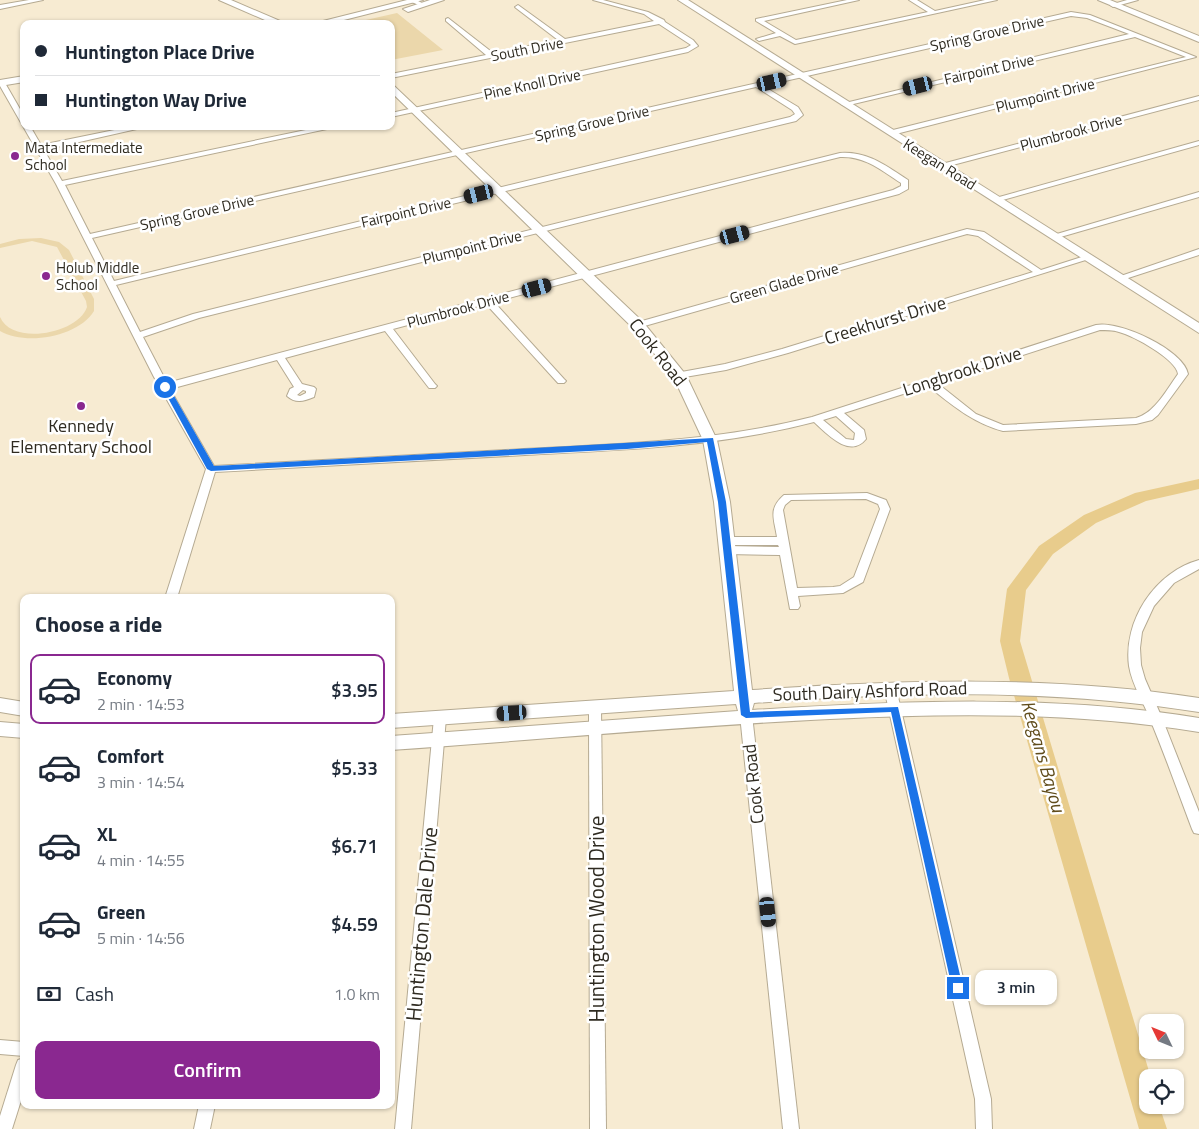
<!DOCTYPE html>
<html lang="en">
<head>
<meta charset="utf-8">
<style>
  body { margin:0; font-family:"Titillium Web",sans-serif; background:#f2f2f3; color:#1f2937; height:100vh; display:flex; flex-direction:column; font-size:19px; white-space:nowrap }
  * { box-sizing:border-box; margin:0 }
  p { font-size:16px; color:#747a83 }
  .icon { flex:none; width:28px; height:28px; fill:none; stroke:currentColor; stroke-width:2; stroke-linecap:round; stroke-linejoin:round }
  .map { position:relative; flex:1; overflow:hidden }
  .panel { position:absolute; left:20px; top:594px; width:375px; height:515px; display:flex; flex-direction:column; background:#fff; border-radius:10px; box-shadow:0 1px 4px #0004 }
  .panel>* { flex:none }
  .hud { position:absolute; left:20px; top:20px; width:375px; height:110px; border-radius:10px; box-shadow:0 1px 4px #0004; display:grid; align-content:center; height:110px; padding:0 15px; background:#fff }
  .needle { width:32px; rotate:313deg }
  .fabs { position:absolute; left:1139px; top:1014px; display:grid; gap:10px }
  .fabs a { display:grid; place-items:center; width:45px; height:45px; border-radius:10px; background:#fff; box-shadow:0 1px 4px #0004; font-size:25px }
  .end { position:absolute; width:22px; height:22px; margin:-11px; border:6px solid #1a73e8; background:#fff; box-shadow:0 0 0 2px #fff }
  .from { border-radius:50% }
  .bubble { position:absolute; height:35px; border-radius:10px; background:#fff; box-shadow:0 1px 4px #0004; font-size:16px; font-weight:600; line-height:35px; text-align:center }
  .car { position:absolute; width:15px; height:30px; margin:-15px -8px; border-radius:6px; box-shadow:0 0 4px 1px #0007; background:linear-gradient(#222 24%,#8ab4d8 0 40%,#222 0 76%,#8ab4d8 0 86%,#222 0) }
  .hud b { display:flex; align-items:center; gap:18px; height:48px; font-size:19px }
  .hud b+b { border-top:1px solid #e0e1e3 }
  .hud i { width:12px; height:12px; background:#1f2937 }
  ul { padding:0; list-style:none }
  li { display:flex; align-items:center; gap:15px; height:70px; margin:0 10px 8px; padding:0 5px; border:2px solid transparent; border-radius:10px }
  li div { flex:1 }
  li b { display:block; font-size:19px }
  li em { font-style:normal; font-weight:600 }
  li.current { border-color:#8a2890 }
  li>.icon { width:45px; height:45px; stroke-width:1.5 }
  h2 { padding:0 15px; font-size:22px; line-height:60px }
  .pay { display:flex; align-items:center; gap:12px; height:55px; padding:0 15px; font-size:19px }
  .pay p { margin-inline-start:auto }
  .primary-button { display:flex; gap:10px; margin-top:auto; padding:10px 15px }
  .primary-button a { flex:1; height:58px; border-radius:10px; background:#8a2890; color:#fff; font-size:20px; font-weight:600; line-height:58px; text-align:center }
  .map>svg:first-child { display:block }
</style>
</head>
<body>
<div class="map">
<svg width="1199" height="1129" viewBox="0 0 1199 1129">
  <rect width="100%" height="100%" fill="#f7ebd2"/>
  <g fill="#ebd7ab">
    <path d="M397 13 443 50 391 60V24H348Z"/>
    <path d="M41 238 59 242 69 250 94 299V311C78 337 26 346 0 331V317C12 346 78 334 87 307L86 301 57 247 32 241 0 248V244L19 239Z"/>
  </g>
  <g fill="none" stroke-linecap="round" stroke-linejoin="round">
    <path fill="#e8cc8c" fill-rule="evenodd" d="M1199 479V489L1146 501 1096 523 1053 554 1026 590 1020 641 1151 1078H1148V1105H1159L1167 1129H1139L1009 678 1000 641 1007 589 1039 546 1084 515 1135 493Z"/>
    <defs>
      <g id="street">
        <path d="M29 0H43L0 9V5Z"/>
        <path d="M407 0H416L426 5 421 6Z"/>
        <path d="M593 0H603L648 12 664 20 665 22 693 40 698 46 688 52 391 117V113L686 48 691 45 659 24 391 78V74L486 55 446 21V19L448 18 493 53 558 40 516 8 515 7 518 5 565 39 654 21 644 14Z"/>
        <path d="M847 0H859L764 21 796 40 928 12 909 0H917L935 11 985 0H997L795 44 780 36 759 41 756 39 776 33 756 21V19Z"/>
        <path d="M1127 0H1138L1113 7 1110 5Z"/>
        <path d="M1071 12 1090 15 1196 57 892 135 888 133 889 131 1186 57 1135 37 845 106 841 104 1129 34 1087 18 1071 16 763 86 798 107 803 115 796 121 116 285 140 332 193 314 840 153C868 151 886 166 908 180V189L899 194 494 302 564 379 566 381 564 383H558L486 304 393 329 435 384 437 386 435 388H429L385 331 285 358 302 384 314 387 316 389 314 397C304 401 296 404 287 396L290 389 294 387 277 360 170 389 214 466C317 460 421 455 524 449 621 444 718 441 812 417L1096 325C1119 320 1184 350 1188 374L1158 415 1152 420 1136 424 1003 431C973 423 952 405 928 386L844 413 864 430 866 439C850 459 827 434 814 422 719 447 623 450 525 455 422 461 319 466 215 472L177 598H165L206 469 154 377 56 184 0 86V81L5 83 24 116V126H30L41 145 134 126H150L44 150 62 181 325 126H341L65 185 90 234ZM756 87 792 110 795 114 790 117 114 281 92 238ZM840 157C865 156 881 170 901 183V186L893 190 167 383 143 337 199 318ZM1100 330C1106 330 1113 330 1119 332 1134 336 1176 359 1178 374 1167 389 1155 413 1136 418L1003 425 976 414 937 383ZM303 390 306 391V393L300 396 297 395ZM836 416 855 433 854 440 846 439 823 420Z"/>
        <path d="M1199 96V100L945 167 938 165Z"/>
        <path d="M1199 141V145L999 201 992 199Z"/>
        <path d="M1199 192V197L1057 238H1051L1050 236Z"/>
        <path d="M967 229 984 232 1041 270 1088 255 1092 258 788 353 726 370 679 378 676 377V373L725 364 782 349 1033 272 978 236 967 234 641 327 638 328 633 325 635 323Z"/>
        <path d="M1199 249V255L1122 280H1116L1115 278Z"/>
        <path d="M867 493 886 500 890 509 863 582 843 593 798 596 800 606 798 609H790L780 555 727 554 721 550 727 546 779 547 778 545H726L720 541 726 537H777C774 518 768 509 784 495ZM866 499 878 504 880 509 854 577 840 586 833 587 797 588 783 510 785 505 791 500Z"/>
        <path d="M1199 560V569L1174 583 1154 606 1142 632 1140 648 1141 665 1145 679 1162 718 1199 812V834L1194 833 1192 829C1178 792 1165 755 1150 719 1143 701 1132 685 1129 666 1123 621 1155 572 1199 560Z"/>
        <path d="M890 684 894 685 896 688 991 1099 992 1129H976L975 1099 884 688 886 685Z"/>
        <path d="M595 703 599 705 601 708 606 1129H590L589 708 591 705Z"/>
        <path d="M746 710 750 712 752 715 799 1129H783L740 715 742 712Z"/>
        <path d="M440 713 444 715 446 718 411 1129H395L434 718 436 715Z"/>
        <path d="M0 1040 24 1042V1056L0 1054Z"/>
        <path d="M24 1058V1091L12 1129H0V1116L16 1065 18 1060Z"/>
        <path d="M199 1105H215L210 1129H194Z"/>
      </g>
      <g id="secondary">
        <path d="M219 0H231L287 24H274Z"/>
        <path d="M407 0H423L328 24H311Z"/>
        <path d="M430 0H444L408 12 403 9Z"/>
        <path d="M678 0H688L1199 323V333Z"/>
        <path d="M1098 0H1110L1199 36V42Z"/>
        <path d="M24 76V82L0 86V80Z"/>
        <path d="M391 83 643 322 686 375 717 440 730 502 752 690C902 680 1050 675 1199 698V712C1051 688 903 692 754 703L752 710C902 701 1051 694 1199 718V732C1076 712 954 713 830 719 683 726 537 740 391 750V736L738 711 736 704 391 728V714L734 691 714 502 703 440 673 376 633 328 391 92Z"/>
        <path d="M0 698 24 702V716L0 712Z"/>
        <path d="M0 722 24 724V738L0 736Z"/>
      </g>
    </defs>
    <use href="#street" stroke="#b5aa92" stroke-width="2"/>
    <use href="#secondary" stroke="#b5aa92" stroke-width="2"/>
    <use href="#street" fill="#fff" fill-rule="evenodd"/>
    <use href="#secondary" fill="#fff" fill-rule="evenodd"/>
  </g>
  <path fill="#1a73e8" d="M165 385 169 387 214 466 713 438 726 502 750 712 898 707 963 988 961 991H954L952 988 891 712 746 718 741 715 718 502 707 442 627 449 211 471 207 469 162 387Z"/>
  <g fill="#8a2890" stroke="#fff" stroke-width="2">
    <circle cx="15" cy="156" r="5"/>
    <circle cx="46" cy="276" r="5"/>
    <circle cx="81" cy="406" r="5"/>
  </g>
  <g text-anchor="middle" dominant-baseline="central" stroke-width="5" stroke-linejoin="round" paint-order="stroke">
    <g font-size="15" fill="#2f2b21" stroke="#fff">
      <text transform="translate(987 33) rotate(-13)">Spring Grove Drive</text>
      <text transform="translate(527 49) rotate(-11)">South Drive</text>
      <text transform="translate(989 69) rotate(-13)">Fairpoint Drive</text>
      <text transform="translate(532 84) rotate(-12)">Pine Knoll Drive</text>
      <text transform="translate(1045 95) rotate(-14)">Plumpoint Drive</text>
      <text transform="translate(592 123) rotate(-13)">Spring Grove Drive</text>
      <text transform="translate(1071 132) rotate(-15)">Plumbrook Drive</text>
      <text transform="translate(940 164) rotate(32)">Keegan Road</text>
      <text transform="translate(197 212) rotate(-13)">Spring Grove Drive</text>
      <text transform="translate(406 212) rotate(-13)">Fairpoint Drive</text>
      <text transform="translate(472 247) rotate(-14)">Plumpoint Drive</text>
      <text transform="translate(784 283) rotate(-16)">Green Glade Drive</text>
      <text transform="translate(458 309) rotate(-15)">Plumbrook Drive</text>
    </g>
    <g font-size="15" fill="#2f2b21" stroke="#fff" text-anchor="start">
      <text x="25" y="147">Mata Intermediate<tspan x="25" dy="17">School</tspan></text>
      <text x="56" y="267">Holub Middle<tspan x="56" dy="17">School</tspan></text>
    </g>
    <g font-size="18" fill="#2f2b21" stroke="#fff">
      <text transform="translate(885 320) rotate(-17)">Creekhurst Drive</text>
      <text transform="translate(658 352) rotate(52)">Cook Road</text>
      <text transform="translate(962 371) rotate(-18)">Longbrook Drive</text>
      <text transform="translate(870 691) rotate(-2)">South Dairy Ashford Road</text>
      <text transform="translate(753 784) rotate(-96)">Cook Road</text>
    </g>
    <g font-size="18" fill="#2f2b21" stroke="#fff">
      <text x="81" y="425">Kennedy<tspan x="81" dy="21">Elementary School</tspan></text>
    </g>
    <g font-size="19" font-style="italic" fill="#604c1b" stroke="#fff">
      <text transform="translate(1044 756) rotate(74)">Keegans Bayou</text>
    </g>
    <g font-size="21" fill="#2f2b21" stroke="#fff">
      <text transform="translate(596 919) rotate(-90)">Huntington Wood Drive</text>
      <text transform="translate(421 924) rotate(-85)">Huntington Dale Drive</text>
    </g>
  </g>
</svg>
<div class="fabs">
<a><svg class="needle" viewBox="-14 -14 28 28"><path d="M0-13l5 13h-10z" fill="#e53935"/><path d="M0 13l5-13h-10z" fill="#747a83"/></svg></a>
<a><svg class="icon" aria-label="locate" viewBox="0 0 24 24"><circle cx="12" cy="12" r="6"/><path d="M12 2v4M12 18v4M2 12h4M18 12h4"/></svg></a>
</div>
<i class="end from" style="left:165px;top:387px"></i>
<i class="end" style="left:958px;top:988px"></i>
<div class="bubble" style="left:975px;top:970px;width:82px">3 min</div>
<i class="car" style="left:772px;top:82px;rotate:77deg"></i>
<i class="car" style="left:918px;top:86px;rotate:256deg"></i>
<i class="car" style="left:479px;top:194px;rotate:256deg"></i>
<i class="car" style="left:735px;top:235px;rotate:75deg"></i>
<i class="car" style="left:537px;top:288px;rotate:75deg"></i>
<i class="car" style="left:512px;top:713px;rotate:266deg"></i>
<i class="car" style="left:768px;top:912px;rotate:174deg"></i>
<div class="hud">
<b><i class="from"></i>Huntington Place Drive</b>
<b><i></i>Huntington Way Drive</b>
</div>
<section class="panel">
<h2>Choose a ride</h2>
<ul>
<li class="current"><svg class="icon" aria-label="car" viewBox="0 0 24 24"><path d="M5 17H2v-5l4-1 3-4h7l3 4 3 1v5h-3M9 17h6M6 11h13"/><circle cx="7" cy="17" r="2"/><circle cx="17" cy="17" r="2"/></svg><div><b>Economy</b><p>2 min · 14:53</p></div><em>$3.95</em></li>
<li><svg class="icon" aria-label="car" viewBox="0 0 24 24"><path d="M5 17H2v-5l4-1 3-4h7l3 4 3 1v5h-3M9 17h6M6 11h13"/><circle cx="7" cy="17" r="2"/><circle cx="17" cy="17" r="2"/></svg><div><b>Comfort</b><p>3 min · 14:54</p></div><em>$5.33</em></li>
<li><svg class="icon" aria-label="car" viewBox="0 0 24 24"><path d="M5 17H2v-5l4-1 3-4h7l3 4 3 1v5h-3M9 17h6M6 11h13"/><circle cx="7" cy="17" r="2"/><circle cx="17" cy="17" r="2"/></svg><div><b>XL</b><p>4 min · 14:55</p></div><em>$6.71</em></li>
<li><svg class="icon" aria-label="car" viewBox="0 0 24 24"><path d="M5 17H2v-5l4-1 3-4h7l3 4 3 1v5h-3M9 17h6M6 11h13"/><circle cx="7" cy="17" r="2"/><circle cx="17" cy="17" r="2"/></svg><div><b>Green</b><p>5 min · 14:56</p></div><em>$4.59</em></li>
</ul>
<div class="pay"><svg class="icon" aria-label="cash" viewBox="0 0 24 24"><path d="M3 7h18v10H3z"/><circle cx="12" cy="12" r="2"/></svg>Cash<p>1.0 km</p></div>
<div class="primary-button"><a>Confirm</a></div>
</section>
</div>
</body>
</html>
